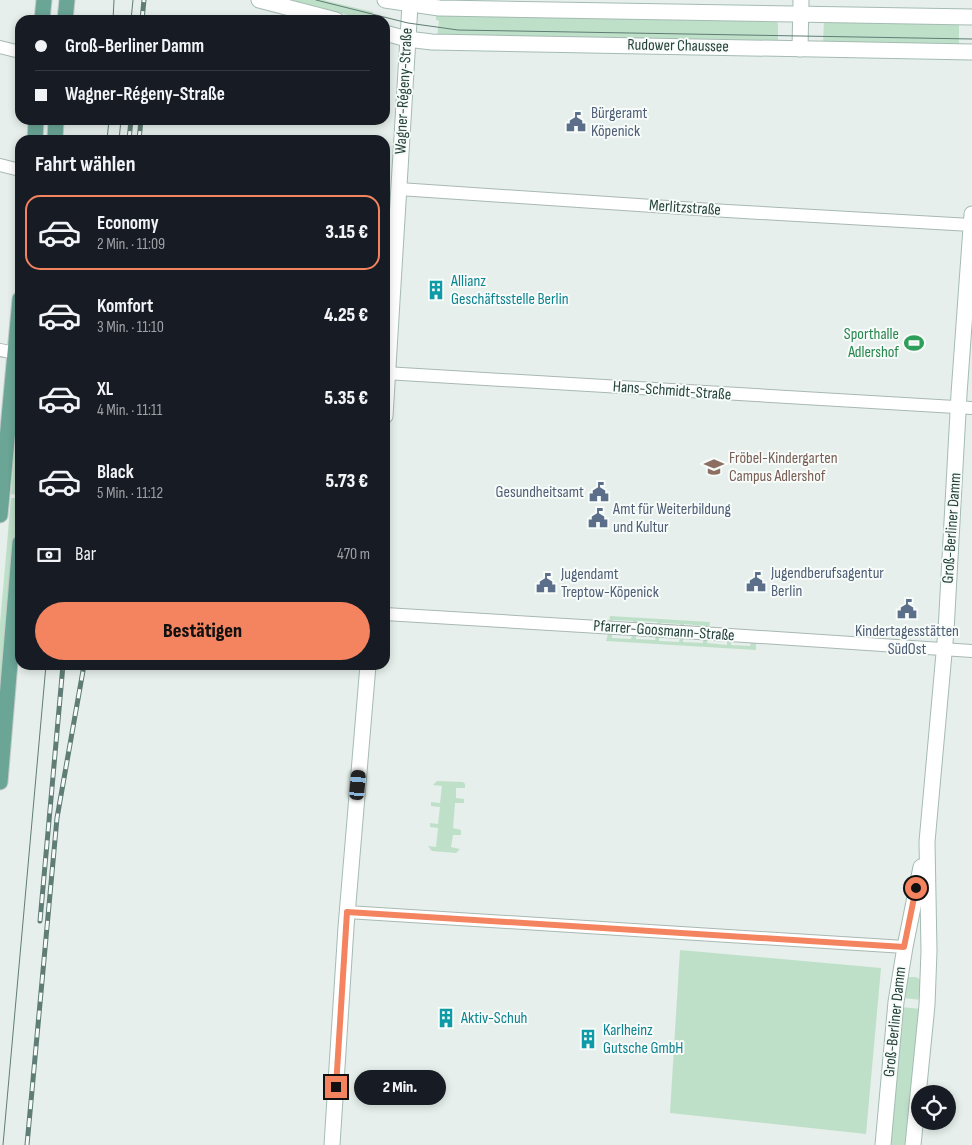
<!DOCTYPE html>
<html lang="de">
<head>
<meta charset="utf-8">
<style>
  body { margin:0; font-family:"Sofia Sans Condensed",sans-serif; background:#242831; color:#f1f3f6; height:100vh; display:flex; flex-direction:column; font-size:19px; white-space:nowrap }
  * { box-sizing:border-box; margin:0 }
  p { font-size:16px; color:#9ea1a6 }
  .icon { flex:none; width:28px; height:28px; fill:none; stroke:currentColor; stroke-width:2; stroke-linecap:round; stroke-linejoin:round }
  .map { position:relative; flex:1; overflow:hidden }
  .details { position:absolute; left:15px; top:135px; width:375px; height:535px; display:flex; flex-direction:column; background:#171b24; border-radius:15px; box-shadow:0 2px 8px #0003 }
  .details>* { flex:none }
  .top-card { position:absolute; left:15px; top:15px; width:375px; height:110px; border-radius:15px; box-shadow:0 2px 8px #0003; display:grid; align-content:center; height:110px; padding:0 20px; background:#171b24 }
  .tools { position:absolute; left:911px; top:1085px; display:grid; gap:10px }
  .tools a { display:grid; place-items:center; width:45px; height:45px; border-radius:50%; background:#171b24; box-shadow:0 2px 8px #0003; font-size:25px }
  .end { position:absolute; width:22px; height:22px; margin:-11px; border:6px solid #f4845f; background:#111; box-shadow:0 0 0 2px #111 }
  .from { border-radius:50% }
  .bubble { position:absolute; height:35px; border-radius:18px; background:#171b24; box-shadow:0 2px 8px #0003; font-size:16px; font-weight:800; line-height:35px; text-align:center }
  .car { position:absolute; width:15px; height:30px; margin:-15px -8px; border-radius:6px; box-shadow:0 0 4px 1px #0007; background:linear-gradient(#222 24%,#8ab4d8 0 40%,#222 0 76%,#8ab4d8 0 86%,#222 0) }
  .top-card b { display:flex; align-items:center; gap:18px; height:48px; font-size:19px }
  .top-card b+b { border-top:1px solid #363941 }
  .top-card i { width:12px; height:12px; background:#f1f3f6 }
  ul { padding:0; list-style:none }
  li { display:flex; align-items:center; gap:15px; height:75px; margin:0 10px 8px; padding:0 10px; border:2px solid transparent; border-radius:15px }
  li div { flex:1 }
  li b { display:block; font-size:19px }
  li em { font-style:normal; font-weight:800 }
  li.selected { border-color:#f4845f }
  li>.icon { width:45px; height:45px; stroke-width:1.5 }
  h2 { padding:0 20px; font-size:22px; line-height:60px }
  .pay { display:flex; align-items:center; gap:12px; height:55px; padding:0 20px; font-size:19px }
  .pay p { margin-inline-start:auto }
  .action { display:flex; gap:10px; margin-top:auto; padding:10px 20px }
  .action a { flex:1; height:58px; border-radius:30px; background:#f4845f; color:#111; font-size:20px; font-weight:800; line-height:58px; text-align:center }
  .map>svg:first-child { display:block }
</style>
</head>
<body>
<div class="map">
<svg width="972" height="1145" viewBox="0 0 972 1145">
  <rect width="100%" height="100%" fill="#e6efeb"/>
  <g fill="#bfe0c8">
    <path d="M283 0H323L373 12 372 17 376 18V20H365L319 7Z"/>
    <path d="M436 13 775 19 778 24V43L437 37 439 21 436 20Z"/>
    <path d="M824 20 959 23V47L823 44Z"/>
    <path d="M20 386V475L18 495 11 494Z"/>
    <path d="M11 498H18L0 710V624Z"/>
    <path d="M610 616 710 622 709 629H704V626L684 624V628L681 627 680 624 661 623 660 626H657V622L637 621 636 625 633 624V621L613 620 612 623H609Z"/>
    <path d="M608 634H612V638L631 639 632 635 636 636V639L655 640 656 637H659V641L679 642 680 638 683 639V642L703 643V640H707V643L727 645V641L731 642V645L750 646 751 643H756V650L606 641Z"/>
    <path d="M437 781 463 782 465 784V788H456V798L464 799V803H455L453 828 461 830V835H453L451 847 460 849 456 853 432 851 428 846 436 847 438 828 430 827V823L438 824 440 807 431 806V802L440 803 442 786 433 785Z"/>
    <path d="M680 950 881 968 866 1134 670 1113Z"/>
    <path d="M909 977H916L921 980 922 1000 902 998 907 978Z"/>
    <path d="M901 1007 921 1009 908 1145H888Z"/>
  </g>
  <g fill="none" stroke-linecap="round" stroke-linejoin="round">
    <defs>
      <g id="street">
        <path d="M0 47 20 52"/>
        <path d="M0 165 20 170"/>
        <path d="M399 189 727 211 971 225"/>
        <path d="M0 350 20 354"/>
        <path d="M385 373 972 408"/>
        <path d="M385 614 715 634 972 651"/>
        <path d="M347 912 905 947"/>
      </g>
      <g id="secondary">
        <path d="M259 0 336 20"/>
        <path d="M385 0 439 8 972 17"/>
        <path d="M385 33 407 39 432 42 972 52"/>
        <path d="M800 49 801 0"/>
        <path d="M385 416 410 5"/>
        <path d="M332 1145 346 927 368 665"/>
        <path d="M883 1145 896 1002 905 947 921 867"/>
        <path d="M913 1145 927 1005 929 951 927 842 946 631 959 394 972 214"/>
      </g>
      <g id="primary">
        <path d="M42 20 44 0"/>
        <path d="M65 20 67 0"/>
        <path d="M35 140 36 120"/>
        <path d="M55 140 56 120"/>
        <path d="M0 515 20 299"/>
        <path d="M0 782 20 543"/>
      </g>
    </defs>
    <use href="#street" stroke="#a8b8b2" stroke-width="14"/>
    <use href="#secondary" stroke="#a4bbb3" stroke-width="17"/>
    <use href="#primary" stroke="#c2cac8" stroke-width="17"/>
    <use href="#street" stroke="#fff" stroke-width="12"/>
    <use href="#secondary" stroke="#fff" stroke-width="15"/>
    <use href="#primary" stroke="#6aa596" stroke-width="15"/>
    <g stroke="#5f7d75" stroke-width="1">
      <path d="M316 0 408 23 458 30 972 39"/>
      <path d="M113 20 114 0"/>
      <path d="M131 20 133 0"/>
      <path d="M107 140 109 120"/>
      <path d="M119 140 121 120"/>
      <path d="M3 1145 46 665"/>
    </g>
    <defs>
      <g id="rail">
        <path d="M142 20 144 0"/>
        <path d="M129 140 131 120"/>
        <path d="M139 140 141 120"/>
        <path d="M40 921 63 665"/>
        <path d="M27 1145 57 818 84 665"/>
      </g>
    </defs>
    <use href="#rail" stroke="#5f7d75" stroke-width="5"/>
    <use href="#rail" stroke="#f7fbf9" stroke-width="3" stroke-dasharray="9" stroke-linecap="butt"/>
  </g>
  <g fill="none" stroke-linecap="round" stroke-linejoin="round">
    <path stroke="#f4845f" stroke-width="6" d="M336 1087 347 912 904 947 916 888"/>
  </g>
  <defs>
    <symbol id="civic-bare" viewBox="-9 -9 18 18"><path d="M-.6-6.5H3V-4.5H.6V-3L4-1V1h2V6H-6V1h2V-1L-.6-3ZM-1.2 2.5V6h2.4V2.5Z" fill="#5c6f8a" stroke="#f7fbf9" stroke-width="2.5" paint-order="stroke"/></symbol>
    <symbol id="building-bare" viewBox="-9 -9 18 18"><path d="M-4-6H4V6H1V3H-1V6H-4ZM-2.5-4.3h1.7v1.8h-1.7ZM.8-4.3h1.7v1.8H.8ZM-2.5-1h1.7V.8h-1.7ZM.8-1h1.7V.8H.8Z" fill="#0f9aa8" stroke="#f7fbf9" stroke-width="2.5" paint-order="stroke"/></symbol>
    <symbol id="stadium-bare" viewBox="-9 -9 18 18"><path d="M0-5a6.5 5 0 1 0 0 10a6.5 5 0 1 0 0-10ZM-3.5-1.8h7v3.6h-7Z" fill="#2e9e5b" stroke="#f7fbf9" stroke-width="2.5" paint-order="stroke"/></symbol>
    <symbol id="school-bare" viewBox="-9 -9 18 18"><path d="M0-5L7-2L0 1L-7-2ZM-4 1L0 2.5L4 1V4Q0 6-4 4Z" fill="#8d6e63" stroke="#f7fbf9" stroke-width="2.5" paint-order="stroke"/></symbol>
  </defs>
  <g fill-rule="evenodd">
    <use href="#civic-bare" x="562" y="108" width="28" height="28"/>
    <use href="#building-bare" x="422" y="276" width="28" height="28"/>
    <use href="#stadium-bare" x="900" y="329" width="28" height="28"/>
    <use href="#school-bare" x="700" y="453" width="28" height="28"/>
    <use href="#civic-bare" x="585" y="478" width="28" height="28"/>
    <use href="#civic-bare" x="584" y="504" width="28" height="28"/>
    <use href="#civic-bare" x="742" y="568" width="28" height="28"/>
    <use href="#civic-bare" x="532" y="569" width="28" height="28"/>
    <use href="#civic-bare" x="893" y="595" width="28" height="28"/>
    <use href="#building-bare" x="432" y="1004" width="28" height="28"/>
    <use href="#building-bare" x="574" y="1025" width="28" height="28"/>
  </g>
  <g text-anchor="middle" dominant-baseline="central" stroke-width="4" stroke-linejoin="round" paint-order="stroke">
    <g font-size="16" fill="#24423a" stroke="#f7fbf9">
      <text transform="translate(678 46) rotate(1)">Rudower Chaussee</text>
      <text transform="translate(404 91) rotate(-87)">Wagner-Régeny-Straße</text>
      <text transform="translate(685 208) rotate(4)">Merlitzstraße</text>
      <text transform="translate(672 391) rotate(4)">Hans-Schmidt-Straße</text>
      <text transform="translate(952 528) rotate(-86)">Groß-Berliner Damm</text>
      <text transform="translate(664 631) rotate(4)">Pfarrer-Goosmann-Straße</text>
      <text transform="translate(895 1022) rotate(-84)">Groß-Berliner Damm</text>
    </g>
    <g font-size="16" fill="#4e5e75" stroke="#f7fbf9" text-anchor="start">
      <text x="591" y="113">Bürgeramt<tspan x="591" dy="18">Köpenick</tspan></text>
      <text x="584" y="492" text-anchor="end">Gesundheitsamt</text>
      <text x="613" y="509">Amt für Weiterbildung<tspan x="613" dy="18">und Kultur</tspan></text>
      <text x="771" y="573">Jugendberufsagentur<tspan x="771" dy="18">Berlin</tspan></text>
      <text x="561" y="574">Jugendamt<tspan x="561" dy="18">Treptow-Köpenick</tspan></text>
      <text x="907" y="631" text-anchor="middle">Kindertagesstätten<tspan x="907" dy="18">SüdOst</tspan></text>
    </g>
    <g font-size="16" fill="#0d838f" stroke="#f7fbf9" text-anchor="start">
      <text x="451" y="281">Allianz<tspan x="451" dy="18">Geschäftsstelle Berlin</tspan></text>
      <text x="461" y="1018">Aktiv-Schuh</text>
      <text x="603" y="1030">Karlheinz<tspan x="603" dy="18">Gutsche GmbH</tspan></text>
    </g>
    <g font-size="16" fill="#27864d" stroke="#f7fbf9" text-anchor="end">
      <text x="899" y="334">Sporthalle<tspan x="899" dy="18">Adlershof</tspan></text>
    </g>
    <g font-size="16" fill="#785e54" stroke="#f7fbf9" text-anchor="start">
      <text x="729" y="458">Fröbel-Kindergarten<tspan x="729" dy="18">Campus Adlershof</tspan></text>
    </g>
  </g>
</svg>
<div class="tools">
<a><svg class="icon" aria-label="locate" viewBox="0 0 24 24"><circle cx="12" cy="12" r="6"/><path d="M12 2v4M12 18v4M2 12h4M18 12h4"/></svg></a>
</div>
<i class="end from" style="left:916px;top:888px"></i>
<i class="end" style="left:336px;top:1087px"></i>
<div class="bubble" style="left:354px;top:1070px;width:92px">2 Min.</div>
<i class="car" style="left:358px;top:785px;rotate:5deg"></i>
<div class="top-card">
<b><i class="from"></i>Groß-Berliner Damm</b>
<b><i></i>Wagner-Régeny-Straße</b>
</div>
<section class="details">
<h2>Fahrt wählen</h2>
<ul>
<li class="selected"><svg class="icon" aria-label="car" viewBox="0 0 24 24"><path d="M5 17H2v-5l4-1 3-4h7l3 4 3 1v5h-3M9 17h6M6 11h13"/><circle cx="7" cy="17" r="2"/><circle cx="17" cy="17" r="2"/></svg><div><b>Economy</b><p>2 Min. · 11:09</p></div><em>3.15 €</em></li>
<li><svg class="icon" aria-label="car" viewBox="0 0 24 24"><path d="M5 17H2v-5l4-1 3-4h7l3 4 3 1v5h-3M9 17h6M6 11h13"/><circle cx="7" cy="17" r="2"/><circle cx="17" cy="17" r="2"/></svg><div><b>Komfort</b><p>3 Min. · 11:10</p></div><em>4.25 €</em></li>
<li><svg class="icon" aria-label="car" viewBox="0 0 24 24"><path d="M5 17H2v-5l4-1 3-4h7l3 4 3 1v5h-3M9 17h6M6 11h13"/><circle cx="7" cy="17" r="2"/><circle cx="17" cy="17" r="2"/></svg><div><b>XL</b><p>4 Min. · 11:11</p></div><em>5.35 €</em></li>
<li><svg class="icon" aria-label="car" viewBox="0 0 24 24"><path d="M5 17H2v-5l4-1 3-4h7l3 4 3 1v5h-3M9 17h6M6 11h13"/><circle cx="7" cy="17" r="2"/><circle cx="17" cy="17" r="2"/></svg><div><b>Black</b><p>5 Min. · 11:12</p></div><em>5.73 €</em></li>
</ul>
<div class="pay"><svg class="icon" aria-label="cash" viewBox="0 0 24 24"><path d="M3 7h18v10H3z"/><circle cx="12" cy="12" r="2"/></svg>Bar<p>470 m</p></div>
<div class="action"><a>Bestätigen</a></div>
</section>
</div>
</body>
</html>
